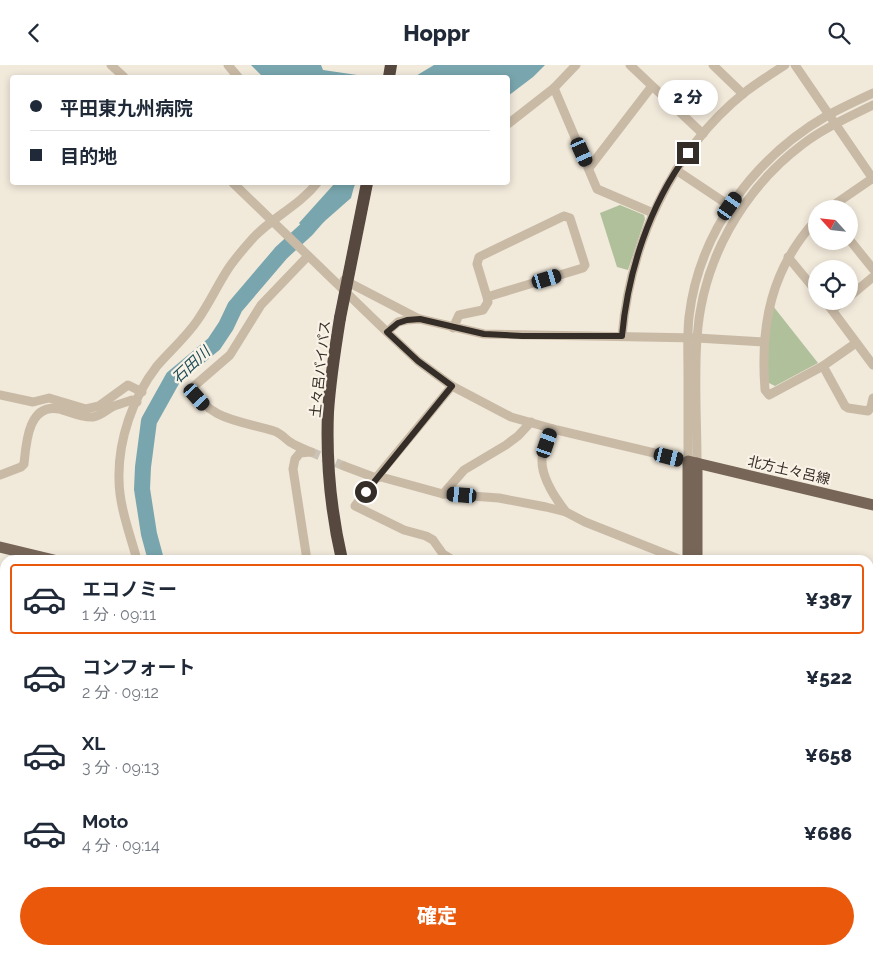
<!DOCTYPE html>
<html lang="ja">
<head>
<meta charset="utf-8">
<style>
  body { margin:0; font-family:Raleway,"Noto Sans JP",sans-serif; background:#f2f2f3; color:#1f2937; height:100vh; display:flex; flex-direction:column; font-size:19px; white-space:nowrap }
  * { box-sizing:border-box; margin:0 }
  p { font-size:16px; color:#747a83 }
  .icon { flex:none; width:28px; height:28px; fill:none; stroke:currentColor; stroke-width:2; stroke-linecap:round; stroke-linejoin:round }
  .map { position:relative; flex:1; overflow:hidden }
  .details { position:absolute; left:0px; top:490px; width:874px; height:400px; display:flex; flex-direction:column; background:#fff; border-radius:15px 15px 0 0; box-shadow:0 2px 8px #0003 }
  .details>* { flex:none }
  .banner { position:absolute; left:10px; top:10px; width:500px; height:110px; border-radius:5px; box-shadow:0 2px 8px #0003; display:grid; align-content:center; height:110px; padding:0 20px; background:#fff }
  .needle { width:32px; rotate:297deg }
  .controls { position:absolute; left:808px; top:135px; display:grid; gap:10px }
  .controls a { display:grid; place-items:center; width:50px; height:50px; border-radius:50%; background:#fff; box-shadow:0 2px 8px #0003; font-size:25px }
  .end { position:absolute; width:22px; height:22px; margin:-11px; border:6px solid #352d27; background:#fff; box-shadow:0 0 0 2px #fff }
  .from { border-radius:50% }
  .bubble { position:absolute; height:35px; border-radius:18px; background:#fff; box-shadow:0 2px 8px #0003; font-size:16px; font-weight:800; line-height:35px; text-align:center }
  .car { position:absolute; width:15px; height:30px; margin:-15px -8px; border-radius:6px; box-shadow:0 0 4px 1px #0007; background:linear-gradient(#222 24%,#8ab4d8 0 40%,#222 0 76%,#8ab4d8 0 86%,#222 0) }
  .banner b { display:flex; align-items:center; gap:18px; height:48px; font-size:19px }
  .banner b+b { border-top:1px solid #e0e1e3 }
  .banner i { width:12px; height:12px; background:#1f2937 }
  ul { padding:9px 0 0; list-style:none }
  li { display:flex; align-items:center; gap:15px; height:70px; margin:0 10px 8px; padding:0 10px; border:2px solid transparent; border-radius:5px }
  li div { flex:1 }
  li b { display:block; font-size:19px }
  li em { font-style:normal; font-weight:800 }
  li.selected { border-color:#ea580c }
  li>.icon { width:45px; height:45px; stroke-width:1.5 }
  .button { display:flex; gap:10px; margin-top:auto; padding:10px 20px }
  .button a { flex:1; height:58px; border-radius:30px; background:#ea580c; color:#fff; font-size:20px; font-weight:800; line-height:58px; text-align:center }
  header { display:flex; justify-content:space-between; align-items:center; height:65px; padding:0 20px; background:#fff; font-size:22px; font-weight:800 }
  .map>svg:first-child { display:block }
</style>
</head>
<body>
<header><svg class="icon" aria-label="back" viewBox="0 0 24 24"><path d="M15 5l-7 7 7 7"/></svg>Hoppr<svg class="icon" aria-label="search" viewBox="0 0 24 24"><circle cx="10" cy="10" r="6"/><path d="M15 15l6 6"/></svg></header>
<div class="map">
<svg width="873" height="890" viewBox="0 0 873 890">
  <rect width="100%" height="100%" fill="#f1e9da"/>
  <g fill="#afc09a">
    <path d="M620 140 644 150 645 154 628 205 617 202 600 148Z"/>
    <path d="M773 241 818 298 775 321 767 317 768 275Z"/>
    <path d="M593 885H661L655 890H576Z"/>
  </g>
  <g fill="#79a6ae">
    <path d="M251 0H321L323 5 364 11 414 12 434 0H545L533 12 508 31V12H263Z"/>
    <path d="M335 118H355L351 133 310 169 299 158Z"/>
  </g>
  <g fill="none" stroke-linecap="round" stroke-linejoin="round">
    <g stroke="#79a6ae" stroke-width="16">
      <path d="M156 495 149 469 142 424 143 402 149 356 173 313 214 279 226 261 235 242 281 188 307 164 347 118"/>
      <path d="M282 885 288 890"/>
    </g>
    <path stroke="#cbc3b6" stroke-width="9" stroke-dasharray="9 4.5" stroke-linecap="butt" d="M311 387 344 401"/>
    <g stroke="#c9baa6" stroke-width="9">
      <path d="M111 0 124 12"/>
      <path d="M228 0 238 12"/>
      <path d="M630 0 703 69"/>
      <path d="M713 0 743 29"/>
      <path d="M795 0 873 114"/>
      <path d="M554 23 597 124 653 148"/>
      <path d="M508 59 554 23 576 0"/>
      <path d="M589 103 652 21"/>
      <path d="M676 105 730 141"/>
      <path d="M233 118 387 267 418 296 452 321 511 352 557 365 688 396C688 367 688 338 688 309 688 290 687 271 689 252 699 166 755 92 828 50 843 42 858 35 873 28"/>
      <path d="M828 144 873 113"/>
      <path d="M816 155C771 204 760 260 765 325L769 330 823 301 845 341 848 343 868 346 871 342 873 333"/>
      <path d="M849 174 873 204"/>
      <path d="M308 191 261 240 230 290 193 322C207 356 243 356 274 366 281 368 284 373 290 377 296 381 304 384 311 387"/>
      <path d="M788 192 816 226"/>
      <path d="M344 215 419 254"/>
      <path d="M849 232 873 212"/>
      <path d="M825 236 832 245"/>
      <path d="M844 236 832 245 873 300"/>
      <path d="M453 263 459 250 483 245 488 237 487 232 583 203 585 200 570 153 564 151 479 192 477 199 487 232"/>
      <path d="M387 267 398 257 407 255 420 254 484 269 697 273 764 277"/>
      <path d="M622 271C630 179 671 87 744 28 757 18 771 9 785 0"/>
      <path d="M823 301 856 278"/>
      <path d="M452 321 376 413 355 441 404 465 426 471 433 475 443 489 453 495"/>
      <path d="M0 330 33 337 49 333 86 344 99 341 128 320 142 327"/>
      <path d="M553 364C549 373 543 384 542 394 541 413 555 433 566 447"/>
      <path d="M697 398C697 357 694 314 697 273 702 196 742 125 803 79 824 63 849 52 873 40"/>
      <path d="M344 401 376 413 381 412 443 429 499 433 546 442 566 447 585 457 681 495"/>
      <path d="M0 410 21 402 24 399C26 379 28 338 59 344 70 347 82 353 93 352 101 351 107 344 114 341 120 339 126 337 132 335L137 337"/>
      <path d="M443 429 464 405 506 380 518 371 531 357"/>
      <path d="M137 495C130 469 119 441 119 414 118 375 133 332 157 301 170 286 186 272 197 256 209 239 217 221 228 204 236 192 245 182 254 172 273 152 300 140 317 118"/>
      <path d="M307 495 293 404 295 394 300 388 310 387"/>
      <path d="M869 613 873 615"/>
      <path d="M0 648 5 657"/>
      <path d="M0 713 5 711"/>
      <path d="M869 734 873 735"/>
      <path d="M0 774 5 778"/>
      <path d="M120 885 125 890"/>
      <path d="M254 885 260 890"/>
      <path d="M772 885 777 890"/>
      <path d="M793 885 797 890"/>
      <path d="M240 890 244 885"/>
      <path d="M303 890 307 885"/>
      <path d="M409 890 410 885"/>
      <path d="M697 890 703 885"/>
    </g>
    <g stroke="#776658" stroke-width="11">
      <path d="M697 398V495"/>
      <path d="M0 482 54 495"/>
      <path d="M688 495V396L873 440"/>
    </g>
    <g stroke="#56483e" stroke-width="12">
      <path d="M389 12 391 0"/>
      <path d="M340 253C335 284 330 316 328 347 326 396 331 447 342 495"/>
      <path d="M438 885 439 890"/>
      <path d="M448 885 450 890"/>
      <path d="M463 885 465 890"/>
    </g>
    <path stroke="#56483e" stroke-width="12" d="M340 253 367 118"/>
  </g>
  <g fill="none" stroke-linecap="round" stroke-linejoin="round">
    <path stroke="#352d27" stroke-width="6" d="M366 427 452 321 418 296 387 267 398 258 407 255 420 254 484 269 522 271H622C628 206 649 141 688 88"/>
  </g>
  <g text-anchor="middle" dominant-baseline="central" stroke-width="4.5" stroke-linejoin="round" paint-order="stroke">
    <g font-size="14" fill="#352d27" stroke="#f9f2e6">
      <text transform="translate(320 304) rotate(-84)">土々呂バイパス</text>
      <text transform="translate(789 405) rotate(13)">北方土々呂線</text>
    </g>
    <g font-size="15" font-style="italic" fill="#1c4c56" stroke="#f9f2e6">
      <text transform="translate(191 300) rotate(-43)">石田川</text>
    </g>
  </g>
</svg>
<div class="controls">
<a><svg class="needle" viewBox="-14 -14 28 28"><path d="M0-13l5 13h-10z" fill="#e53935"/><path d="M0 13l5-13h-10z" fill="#747a83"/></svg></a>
<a><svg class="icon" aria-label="locate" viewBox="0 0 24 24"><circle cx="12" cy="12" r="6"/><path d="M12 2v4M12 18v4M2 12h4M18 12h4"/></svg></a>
</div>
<i class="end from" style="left:366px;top:427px"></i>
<i class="end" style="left:688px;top:88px"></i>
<div class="bubble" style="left:658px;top:15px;width:60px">2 分</div>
<i class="car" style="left:582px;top:87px;rotate:156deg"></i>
<i class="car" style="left:730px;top:141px;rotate:35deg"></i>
<i class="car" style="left:547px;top:214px;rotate:73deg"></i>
<i class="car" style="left:197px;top:332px;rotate:138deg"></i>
<i class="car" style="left:547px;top:378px;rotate:19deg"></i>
<i class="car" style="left:669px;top:392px;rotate:104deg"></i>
<i class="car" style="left:462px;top:430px;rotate:275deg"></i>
<div class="banner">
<b><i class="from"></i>平田東九州病院</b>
<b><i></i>目的地</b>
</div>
<section class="details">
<ul>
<li class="selected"><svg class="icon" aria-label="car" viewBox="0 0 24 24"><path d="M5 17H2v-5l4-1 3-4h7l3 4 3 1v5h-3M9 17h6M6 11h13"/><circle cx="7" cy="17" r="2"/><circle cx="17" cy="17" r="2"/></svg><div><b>エコノミー</b><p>1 分 · 09:11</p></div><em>¥387</em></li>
<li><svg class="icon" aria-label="car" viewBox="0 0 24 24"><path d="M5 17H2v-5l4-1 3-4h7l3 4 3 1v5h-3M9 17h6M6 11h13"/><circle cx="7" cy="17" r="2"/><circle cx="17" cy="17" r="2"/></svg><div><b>コンフォート</b><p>2 分 · 09:12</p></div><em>¥522</em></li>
<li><svg class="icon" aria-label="car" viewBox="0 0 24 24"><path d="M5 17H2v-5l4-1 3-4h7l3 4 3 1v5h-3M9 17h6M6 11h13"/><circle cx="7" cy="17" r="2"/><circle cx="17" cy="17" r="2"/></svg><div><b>XL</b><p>3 分 · 09:13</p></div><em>¥658</em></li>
<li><svg class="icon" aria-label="car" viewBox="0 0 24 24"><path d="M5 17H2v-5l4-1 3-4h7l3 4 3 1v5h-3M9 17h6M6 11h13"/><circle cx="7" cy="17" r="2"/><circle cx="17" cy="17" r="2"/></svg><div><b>Moto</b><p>4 分 · 09:14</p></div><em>¥686</em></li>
</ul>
<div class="button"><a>確定</a></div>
</section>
</div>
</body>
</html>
